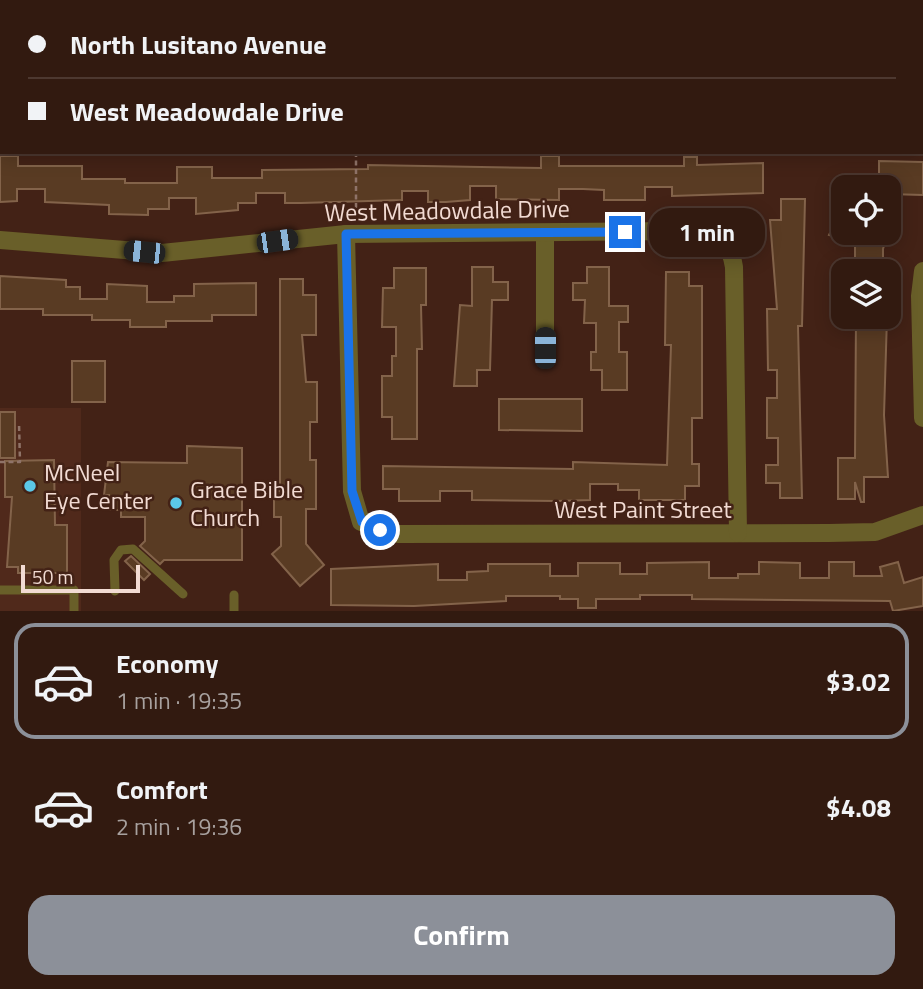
<!DOCTYPE html>
<html lang="en">
<head>
<meta charset="utf-8">
<style>
  body { margin:0; font-family:"Titillium Web",sans-serif; background:#3a2319; color:#f1f3f6; height:100vh; display:flex; flex-direction:column; font-size:26px; white-space:nowrap }
  * { box-sizing:border-box; margin:0 }
  p { font-size:23px; color:#a8a19f }
  .icon { flex:none; width:38px; height:38px; fill:none; stroke:currentColor; stroke-width:2; stroke-linecap:round; stroke-linejoin:round }
  .map { position:relative; height:611px; overflow:hidden }
  .side { display:flex; flex-direction:column; background:#321a10; flex:1 }
  .side>* { flex:none }
  .guide { position:absolute; left:0px; top:0px; width:924px; height:154px; box-shadow:0 4px 18px #0003,0 0 0 2px #4d3830; display:grid; align-content:center; height:154px; padding:0 28px; background:#321a10 }
  .tools { position:absolute; left:831px; top:175px; display:grid; gap:14px }
  .tools a { display:grid; place-items:center; width:70px; height:70px; border-radius:14px; background:#321a10; box-shadow:0 4px 18px #0003,0 0 0 2px #4d3830; font-size:35px }
  .scale { position:absolute; left:21px; bottom:18px; width:119px; box-sizing:border-box; padding-left:7px; border:4px solid #f2dbd3; border-top:0; font-size:19px; line-height:24px; white-space:nowrap; color:#f2dbd3; -webkit-text-stroke:5px #432216; paint-order:stroke }
  .end { position:absolute; width:32px; height:32px; margin:-16px; border:9px solid #1a73e8; background:#fff; box-shadow:0 0 0 4px #fff }
  .from { border-radius:50% }
  .bubble { position:absolute; height:49px; border-radius:21px; background:#321a10; box-shadow:0 4px 18px #0003,0 0 0 2px #4d3830; font-size:23px; font-weight:700; line-height:49px; text-align:center }
  .car { position:absolute; width:21px; height:42px; margin:-21px -10px; border-radius:9px; box-shadow:0 0 5px 2px #0007; background:linear-gradient(#222 24%,#8ab4d8 0 40%,#222 0 76%,#8ab4d8 0 86%,#222 0) }
  .guide b { display:flex; align-items:center; gap:24px; height:66px; font-size:26px }
  .guide b+b { border-top:2px solid #4d3830 }
  .guide i { width:18px; height:18px; background:#f1f3f6 }
  ul { padding:12px 0 0; list-style:none }
  li { display:flex; align-items:center; gap:21px; height:116px; margin:0 14px 10px; padding:0 14px; border:4px solid transparent; border-radius:21px }
  li div { flex:1 }
  li b { display:block; font-size:26px }
  li em { font-style:normal; font-weight:700 }
  li.selected { border-color:#8c9099 }
  li>.icon { width:63px; height:63px; stroke-width:1.5 }
  .cta { display:flex; gap:14px; margin-top:auto; padding:14px 28px }
  .cta a { flex:1; height:80px; border-radius:21px; background:#8c9099; color:#fff; font-size:28px; font-weight:700; line-height:80px; text-align:center }
  .map>svg:first-child { display:block }
</style>
</head>
<body>
<div class="map">
<svg width="923" height="611" viewBox="0 0 923 611">
  <rect width="100%" height="100%" fill="#432216"/>
  <rect fill="#50291b" x="0" y="408" width="81" height="203"/>
  <g fill="#593b23" stroke="#83634a" stroke-width="2">
    <path d="M0 156H18V166H82V179H125V183H177V167H212V178H262V170L368 169V165L541 168V156H559V166H684V157H697V165L763 163V193L672 196V187H645V200H604V190L583 189H559V200L496 199V186H470V200L446 202H428V191H402V200L301 203H285V193H256V203H238V210L196 214V198H169V209H148V215L109 214V205L45 202V189H17V201L0 202Z"/>
    <path d="M879 161 923 162V195L889 194V187H879Z"/>
    <path d="M781 199H805L802 326H798L802 498H780V483H766V465H778V438H767V398H777V370H768L767 309H777L770 220H781Z"/>
    <path d="M830 233H877L887 236 883 249V271H855V244L829 235Z"/>
    <path d="M472 267H493V282H508V300H492L490 370H477V386H454L460 305 472 306Z"/>
    <path d="M587 267H609V306H628V322H619V352H627V390H602V370H591V352H596V323H584L585 300H573V283H587Z"/>
    <path d="M394 268H426V305H421L422 349H417V439H392V417H382V376H392V356H396V327H382L383 288H394Z"/>
    <path d="M666 272H689V286H702V418H692V464H699V486H685V500H639V490H618V484H590V500L557 501 472 500V491H440V501H399V489H383V466L573 469V462L667 465 671 345H665Z"/>
    <path d="M0 276 66 280V287H80V299H107V284L147 286V302H174V296H194V284L256 283V315H212V321H166V327H130V320H92V315H43V309H0Z"/>
    <path d="M280 279H303V295H316V335H302L306 382H317V422H310V460H316V509H306V544L324 565 300 586 272 554 281 546V517H274V491H280Z"/>
    <path d="M856 317H887L884 415 888 477H864V502H861L855 482V499H838V458H855Z"/>
    <rect x="72" y="361" width="33" height="41"/>
    <path d="M499 399H582V431L499 430Z"/>
    <rect x="0" y="412" width="15" height="46"/>
    <path d="M187 446 242 448V560H164L160 564 140 546 145 541V517H121V510H109V495H104L108 462 187 463Z"/>
    <path d="M54 460 55 525H67V573H18V567H7L12 497H5V461Z"/>
    <path d="M131 556 150 574 144 580 125 561Z"/>
    <path d="M709 562V578H738V574H759V562L800 563V578H829V562H854V576H882L880 567 898 562 904 583 923 577V606L893 611 890 601 692 599V595H640V599H596V608H578V599H560V596H506V601L414 606 331 605V569L438 564V580H467V572L488 571V564H550V576H578V563H620V574H647V563Z"/>
  </g>
  <g fill="none" stroke-linecap="round" stroke-linejoin="round">
    <g stroke="#8f7368" stroke-width="2.5" stroke-dasharray="5 3.5" stroke-linecap="butt">
      <path d="M356 152V219"/>
      <path d="M0 462H20L19 423"/>
    </g>
    <g stroke="#695f29" stroke-width="9">
      <path d="M0 590H74V611"/>
      <path d="M115 591 114 560 121 550 133 549 183 594"/>
      <path d="M234 595V611"/>
    </g>
    <g stroke="#695f29" stroke-width="18">
      <path d="M54 0V2"/>
      <path d="M427 2V0"/>
      <path d="M610 2V0"/>
      <path d="M922 51H923"/>
      <path d="M545 233V348"/>
      <path d="M346 234 352 491 361 522 398 534 829 533 875 532 923 515"/>
      <path d="M0 240 162 253 346 234 678 231C710 231 728 231 734 267L738 533"/>
      <path d="M923 271 920 296 923 418"/>
    </g>
  </g>
  <g fill="none" stroke-linecap="round" stroke-linejoin="round">
    <path stroke="#1a73e8" stroke-width="9" d="M380 530 362 522 352 491 346 234 625 232"/>
  </g>
  <g fill="#5bc8e7" stroke="#432216" stroke-width="2.5">
    <circle cx="30" cy="486" r="7"/>
    <circle cx="176" cy="503" r="7"/>
  </g>
  <g text-anchor="middle" dominant-baseline="central" stroke-width="5" stroke-linejoin="round" paint-order="stroke">
    <g font-size="24" fill="#f2dbd3" stroke="#432216">
      <text transform="translate(447 210) rotate(-1)">West Meadowdale Drive</text>
      <text x="643" y="509">West Paint Street</text>
    </g>
    <g font-size="24" fill="#f2dbd3" stroke="#432216" text-anchor="start">
      <text x="44" y="472">McNeel<tspan x="44" dy="28">Eye Center</tspan></text>
      <text x="190" y="489">Grace Bible<tspan x="190" dy="28">Church</tspan></text>
    </g>
  </g>
</svg>
<div class="tools">
<a><svg class="icon" aria-label="locate" viewBox="0 0 24 24"><circle cx="12" cy="12" r="6"/><path d="M12 2v4M12 18v4M2 12h4M18 12h4"/></svg></a>
<a><svg class="icon" aria-label="layers" viewBox="0 0 24 24"><path d="M12 4l9 5-9 5-9-5zM3 14l9 5 9-5"/></svg></a>
</div>
<div class="scale">50 m</div>
<i class="end from" style="left:380px;top:530px"></i>
<i class="end" style="left:625px;top:232px"></i>
<div class="bubble" style="left:649px;top:208px;width:116px">1 min</div>
<i class="car" style="left:277px;top:241px;rotate:82deg"></i>
<i class="car" style="left:144px;top:252px;rotate:276deg"></i>
<i class="car" style="left:545px;top:348px;rotate:0deg"></i>
<div class="guide">
<b><i class="from"></i>North Lusitano Avenue</b>
<b><i></i>West Meadowdale Drive</b>
</div>
</div>
<section class="side">
<ul>
<li class="selected"><svg class="icon" aria-label="car" viewBox="0 0 24 24"><path d="M5 17H2v-5l4-1 3-4h7l3 4 3 1v5h-3M9 17h6M6 11h13"/><circle cx="7" cy="17" r="2"/><circle cx="17" cy="17" r="2"/></svg><div><b>Economy</b><p>1 min · 19:35</p></div><em>$3.02</em></li>
<li><svg class="icon" aria-label="car" viewBox="0 0 24 24"><path d="M5 17H2v-5l4-1 3-4h7l3 4 3 1v5h-3M9 17h6M6 11h13"/><circle cx="7" cy="17" r="2"/><circle cx="17" cy="17" r="2"/></svg><div><b>Comfort</b><p>2 min · 19:36</p></div><em>$4.08</em></li>
</ul>
<div class="cta"><a>Confirm</a></div>
</section>
</body>
</html>
